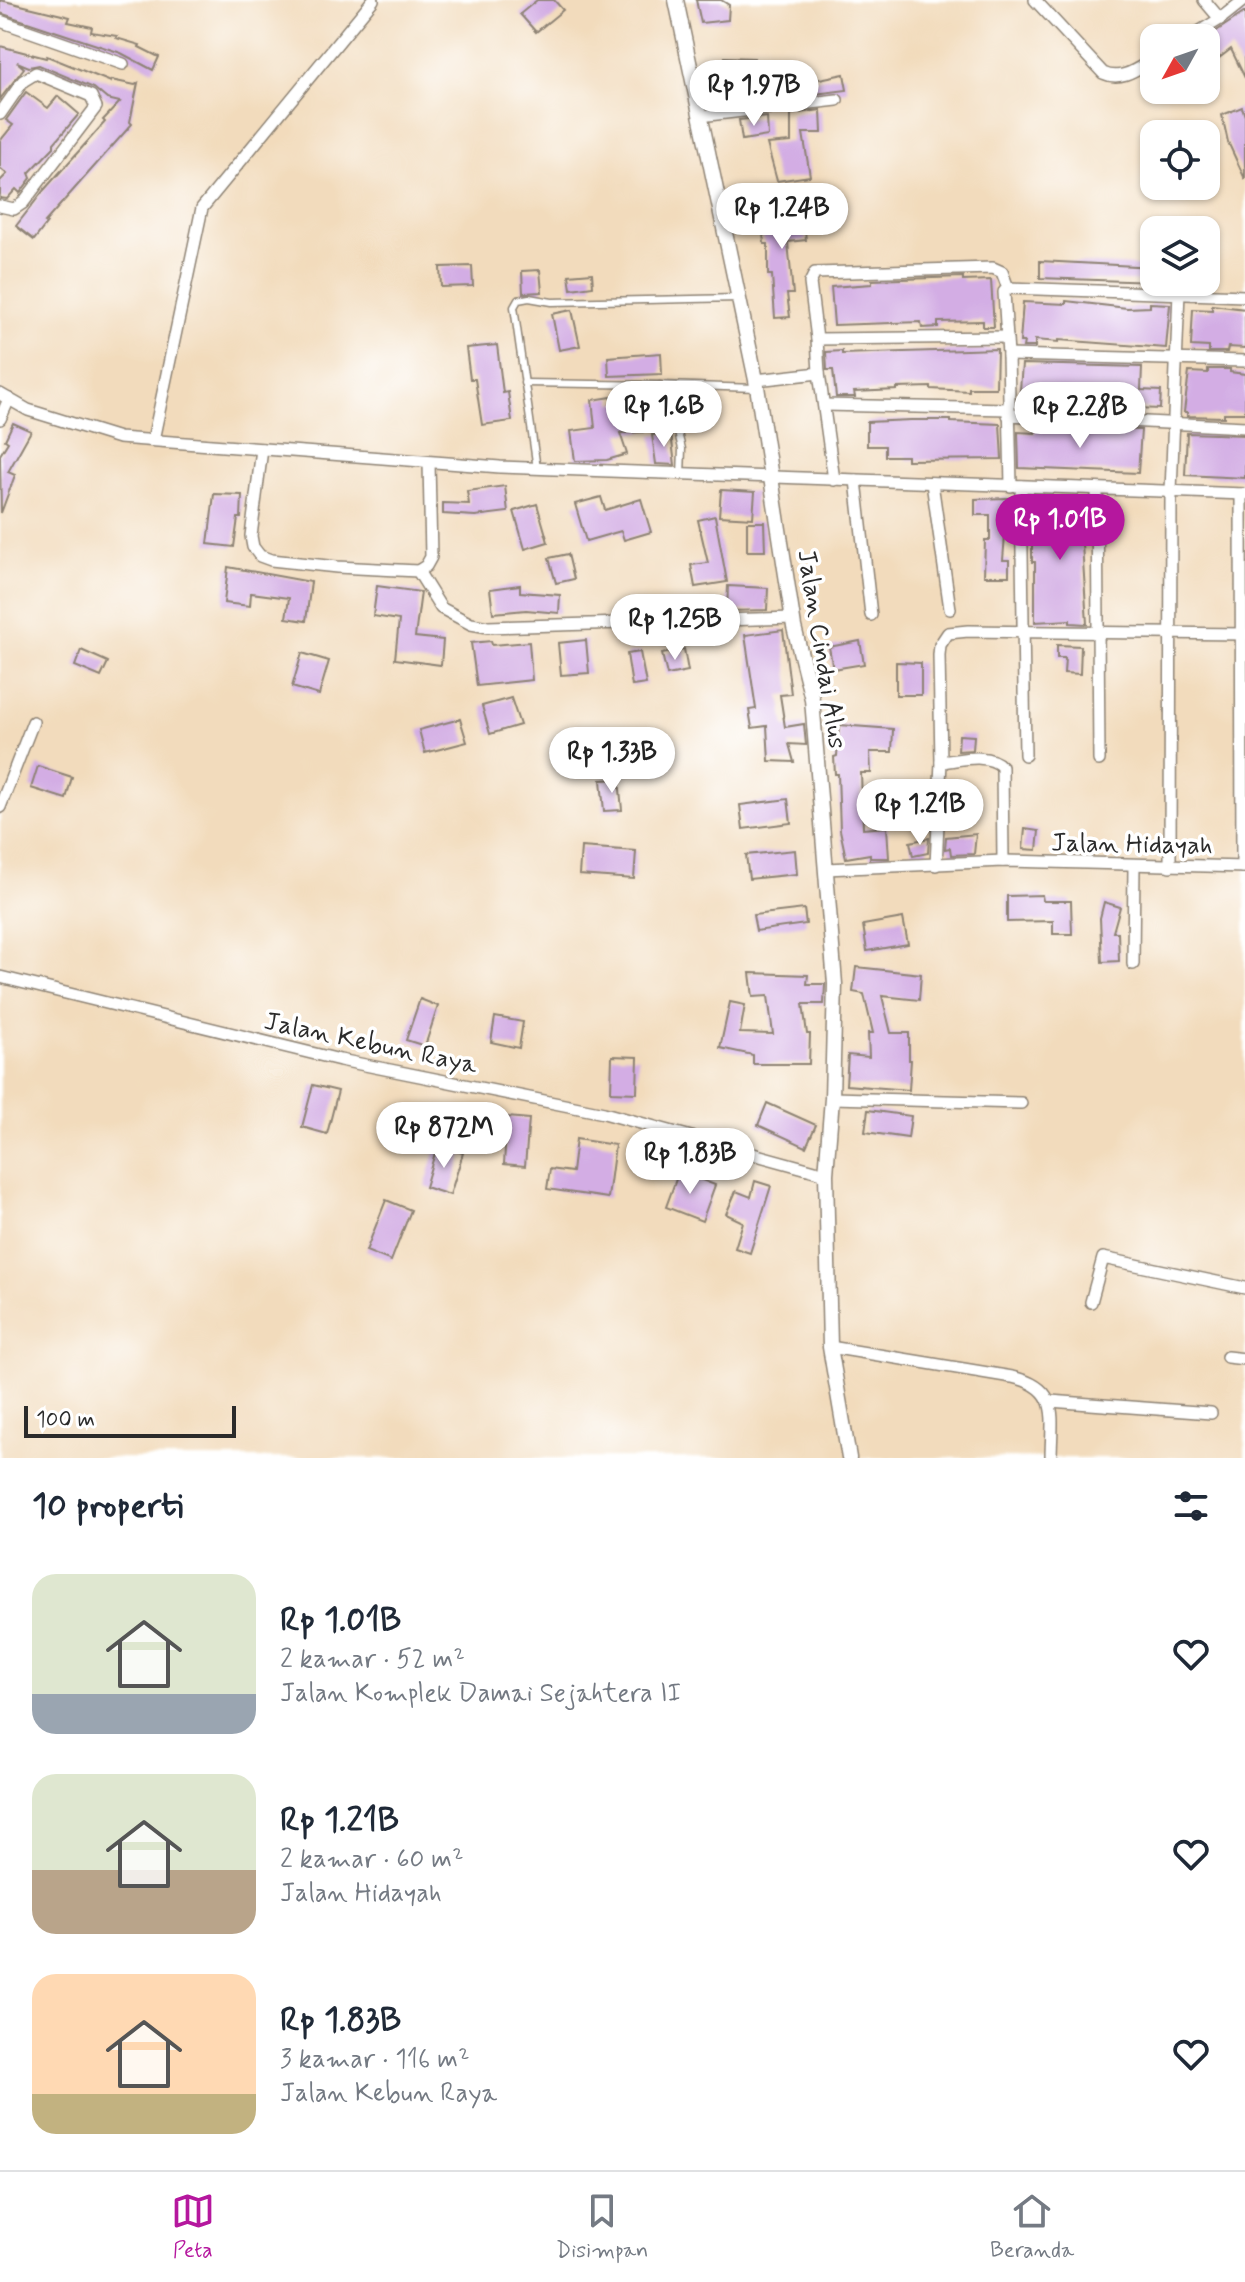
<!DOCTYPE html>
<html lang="id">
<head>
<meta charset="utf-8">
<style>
  body { margin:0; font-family:Mynerve,sans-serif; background:#f6f6f7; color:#1f2937; height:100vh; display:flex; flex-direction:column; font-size:30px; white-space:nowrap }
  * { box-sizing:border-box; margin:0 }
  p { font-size:26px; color:#747a83 }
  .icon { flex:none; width:44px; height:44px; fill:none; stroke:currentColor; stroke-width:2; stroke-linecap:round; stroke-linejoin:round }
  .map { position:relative; height:1458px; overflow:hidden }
  .details { display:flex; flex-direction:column; background:#fff; flex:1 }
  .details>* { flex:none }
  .needle { width:52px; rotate:230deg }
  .buttons { position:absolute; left:1140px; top:24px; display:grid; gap:16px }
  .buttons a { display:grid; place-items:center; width:80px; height:80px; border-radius:16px; background:#fff; box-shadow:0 2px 6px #0004; font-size:40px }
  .scale { position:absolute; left:24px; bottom:20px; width:212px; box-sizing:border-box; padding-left:8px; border:4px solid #2b2b2b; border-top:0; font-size:22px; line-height:28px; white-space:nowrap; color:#2b2b2b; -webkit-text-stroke:6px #fff; paint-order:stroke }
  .price { position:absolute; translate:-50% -68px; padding:0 18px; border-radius:28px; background:#fff; color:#222; font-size:26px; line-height:52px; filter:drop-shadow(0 2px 4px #0008) }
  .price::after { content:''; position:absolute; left:50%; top:48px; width:24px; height:18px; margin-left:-12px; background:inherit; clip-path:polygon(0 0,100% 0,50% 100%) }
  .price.on { background:#b5179e; color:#fff }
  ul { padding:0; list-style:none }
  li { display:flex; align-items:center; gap:24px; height:200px; padding:0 32px }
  li span { display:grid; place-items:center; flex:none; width:224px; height:160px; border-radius:24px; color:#555 }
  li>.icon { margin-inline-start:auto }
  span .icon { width:96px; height:96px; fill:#fffc; stroke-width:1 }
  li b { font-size:34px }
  h2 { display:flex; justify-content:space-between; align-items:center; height:96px; padding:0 32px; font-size:34px }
  .tab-bar { display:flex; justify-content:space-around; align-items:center; height:112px; border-top:2px solid #e0e1e3; background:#fff; font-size:22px; color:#747a83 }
  .tab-bar a { display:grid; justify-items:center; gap:4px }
  .tab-bar .on { color:#b5179e }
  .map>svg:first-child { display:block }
  .building { fill:#d3ade4 }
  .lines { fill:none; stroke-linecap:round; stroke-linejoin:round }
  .service-casing { stroke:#8e8374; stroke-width:9 }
  .minor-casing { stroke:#8e8374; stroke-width:14 }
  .tertiary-casing { stroke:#8e8374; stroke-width:17 }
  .service { stroke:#fff; stroke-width:6 }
  .minor { stroke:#fff; stroke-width:11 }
  .tertiary { stroke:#fff; stroke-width:14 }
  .labels { text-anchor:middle; stroke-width:7; stroke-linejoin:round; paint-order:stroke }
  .street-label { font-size:26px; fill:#2b2b2b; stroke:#fff }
</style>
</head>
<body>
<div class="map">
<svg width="1245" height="1458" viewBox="0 0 1245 1458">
  <rect width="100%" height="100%" fill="#fff"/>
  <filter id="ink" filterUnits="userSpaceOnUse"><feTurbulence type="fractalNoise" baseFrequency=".0125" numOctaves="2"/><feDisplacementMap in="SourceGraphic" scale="16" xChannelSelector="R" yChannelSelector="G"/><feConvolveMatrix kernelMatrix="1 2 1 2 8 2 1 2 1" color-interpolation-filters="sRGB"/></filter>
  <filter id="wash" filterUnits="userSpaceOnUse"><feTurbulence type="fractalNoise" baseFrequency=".006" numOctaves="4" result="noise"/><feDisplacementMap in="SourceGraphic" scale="32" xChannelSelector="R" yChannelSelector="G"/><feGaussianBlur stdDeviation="1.8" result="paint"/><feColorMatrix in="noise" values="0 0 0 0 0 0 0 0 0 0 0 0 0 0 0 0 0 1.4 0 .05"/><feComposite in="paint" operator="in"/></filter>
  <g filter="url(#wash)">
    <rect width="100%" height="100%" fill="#f2dbbc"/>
    <g id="blocks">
      <g class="building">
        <path d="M0,0L70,17L68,22L92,27L91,32L117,36L116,38L140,45L139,47L159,57L153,70L121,53L0,13Z"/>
        <path d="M537,0H554L563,10L536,32L520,14Z"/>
        <path d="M696,0H721L729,5L728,20L701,23Z"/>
        <path d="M1245,12V78L1231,49L1206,68V38Z"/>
        <path d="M0,46L46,58L47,56L111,82V80L135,85L138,83L130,122L132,124L45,222L47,223L34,240L16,226L44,190L105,122L103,120L120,102L107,99L94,88L39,65L29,67L17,62L24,68L0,99Z"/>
        <path d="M725,57L754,58L756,73L763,71L768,99L754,101L753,95L722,96L716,70H726Z"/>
        <path d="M844,74L847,90L790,97V85Z"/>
        <path d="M26,92L48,108L58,96L79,114L54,143V147L29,173L31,178L20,193L16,189L7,199L0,198V181L7,174L0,168V141L13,125L6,120Z"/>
        <path d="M1242,107L1245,116V179L1228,142L1222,115Z"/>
        <path d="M821,110L822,133H803L810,176L777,181L767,144L791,142V114Z"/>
        <path d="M767,117L768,136L742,140L739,120Z"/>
        <path d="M802,205L806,240L788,242L793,294H787L790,317L775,318L772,275H768V244H764L761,211Z"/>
        <path d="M1040,261L1154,267V282L1040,278Z"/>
        <path d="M472,266L473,286L441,287L440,267Z"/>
        <path d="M540,270L542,292L523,293L522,271Z"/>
        <path d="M592,273L593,286L571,289L569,275Z"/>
        <path d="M963,277V281L991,280L994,327H983V321L938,322V327L922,328L921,322L834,325L831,287L872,284V280Z"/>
        <path d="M1066,301L1127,308L1150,307V303L1170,304L1166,348L1059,340V342L1035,340V347H1023L1024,342H1020L1023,302L1066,304Z"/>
        <path d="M1212,305L1245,309V348L1228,347L1227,352H1209V347L1191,346L1193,309L1212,310Z"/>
        <path d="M572,310L580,346L559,350L552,314Z"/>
        <path d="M497,345L503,393L508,392L512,421L482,425L475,379H470L466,348Z"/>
        <path d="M997,349L996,388H969V391L931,389V387L897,388V390L854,392L855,397H836L833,370H827L826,352L842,351V354Z"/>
        <path d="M661,353L662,374L609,376L608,357Z"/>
        <path d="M1022,364L1142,367L1141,390L1161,391L1160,409L1019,403Z"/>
        <path d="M1208,369H1230V372L1245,374V413H1224V417L1187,416V412H1184L1189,372L1208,373Z"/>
        <path d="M612,397L613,403L642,401L643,432L620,433L627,454L607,460L575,461L571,431L595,428L592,400Z"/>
        <path d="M911,420H951V422L1000,424L1002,459L907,460V456H885V446H867V422Z"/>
        <path d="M13,423L31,431L8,472L15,475L1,513L0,455L8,442L5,440Z"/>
        <path d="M1035,427L1141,430L1138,473L1019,468L1018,432L1035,433Z"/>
        <path d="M671,433L675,465L656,464L652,435Z"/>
        <path d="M1187,433L1245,435V478L1185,475Z"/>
        <path d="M505,486L508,512L475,516L443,514V503L469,504L467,491Z"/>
        <path d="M721,490L755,492L753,518L719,516Z"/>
        <path d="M214,494L242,495L241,518H238L234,547L208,544Z"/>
        <path d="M601,497L605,510L641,499L651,532L624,540L621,531L586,541L575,504Z"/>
        <path d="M1008,498L1003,560H1009V576H984L985,540H990V515H975V499Z"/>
        <path d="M1034,498L1087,502V521H1082V544L1087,624L1070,623V620L1035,622V562H1032V542H1039L1040,515H1034Z"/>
        <path d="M537,504L548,542L525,549L514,511Z"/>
        <path d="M715,516L727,582L695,587L691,565L708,563L698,520Z"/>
        <path d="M747,522H764L765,551H747Z"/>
        <path d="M568,554L574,579L556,583L549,558Z"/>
        <path d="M228,567L311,582L306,621L286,618L289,598L251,593L250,606L224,603Z"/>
        <path d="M520,585V592L560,595L559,613L526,610L493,613L490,589Z"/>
        <path d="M377,586L421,592L415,637L443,640L441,665L395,659L399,620L373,616Z"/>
        <path d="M728,586L768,588L767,610L727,611Z"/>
        <path d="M783,630L791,694L780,695L785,727L804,724L806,745L789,744L794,762L769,761L767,726L752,728L749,710L756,709L745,635Z"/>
        <path d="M586,640L589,673L561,675L558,643Z"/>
        <path d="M491,641L492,645L529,642L532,680L477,686L471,643Z"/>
        <path d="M860,641L864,664L833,669L829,647Z"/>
        <path d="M1057,645L1081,646L1080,674L1064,673L1065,658H1057Z"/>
        <path d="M684,649L688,671L667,675L662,654Z"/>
        <path d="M81,650L108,662L101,677L75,666Z"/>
        <path d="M640,652L646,684L632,686L627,654Z"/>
        <path d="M302,653L329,661L319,695L292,687Z"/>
        <path d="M896,662L921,663V695H896Z"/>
        <path d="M511,698L520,725L490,734L482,706Z"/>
        <path d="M460,719L467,742L425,753L419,730Z"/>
        <path d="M839,725L893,729L892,752H870L871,773H861L863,829L887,827L889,858H870V854L846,858L840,830L838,774H835L834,757L837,756Z"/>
        <path d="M959,735L974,736L973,750L958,751Z"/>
        <path d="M38,766L72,777L66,799L31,788Z"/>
        <path d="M619,779L622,810L604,811L601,780Z"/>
        <path d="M788,799L791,823L743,829L740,805Z"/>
        <path d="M1025,829L1039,831L1037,850L1023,849Z"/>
        <path d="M976,834L974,854L951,855L950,848L945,849L946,837Z"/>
        <path d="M929,838L928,853L913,856L910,842Z"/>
        <path d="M581,847L636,851L634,879L579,875Z"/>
        <path d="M795,850L797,874L749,879L746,855Z"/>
        <path d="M1042,895L1043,901H1071L1072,934H1053V921L1007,922V896Z"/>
        <path d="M1104,902L1120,907L1113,932H1118L1119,961L1102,962L1100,918Z"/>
        <path d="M804,909L806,924L756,931L753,915Z"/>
        <path d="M903,918L908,944L867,951L863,925Z"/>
        <path d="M856,967L921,974L919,1000L882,996L891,1033H909V1060H911L909,1090L846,1085L848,1055L869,1057L868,1033H873L864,994L853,992Z"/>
        <path d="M750,973L808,975L807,984H825L824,1004H803L807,1034H810L809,1064H753V1055L720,1048L730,1002L745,1005L740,1033L773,1034L768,996L753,997Z"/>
        <path d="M420,999L438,1006L425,1046L406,1040Z"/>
        <path d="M495,1017L523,1022L519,1048L491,1042Z"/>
        <path d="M612,1056L638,1057L637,1093L611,1092Z"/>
        <path d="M313,1085L338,1091L327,1134L302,1127Z"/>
        <path d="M767,1103L816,1125L806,1147L758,1125Z"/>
        <path d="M868,1110L911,1116L908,1138L865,1132Z"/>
        <path d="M507,1117L529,1119L525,1166L504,1164Z"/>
        <path d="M576,1139L615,1145L608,1198L547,1189L550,1169L572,1172Z"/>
        <path d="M437,1146L463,1153L450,1195L425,1187Z"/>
        <path d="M679,1171L715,1185L702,1221L666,1207Z"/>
        <path d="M755,1181L771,1186L750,1253L735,1248L743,1222L726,1214L736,1191L751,1197Z"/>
        <path d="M386,1200L411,1210L391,1261L366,1251Z"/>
      </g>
    </g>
  </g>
  <g filter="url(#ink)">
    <use href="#blocks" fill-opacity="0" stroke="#8e8374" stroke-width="2"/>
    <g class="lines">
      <g class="service-casing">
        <g id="service">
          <path d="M524,383L660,385L669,396L682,449L681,475"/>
          <path d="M660,385L757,388"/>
          <path d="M537,469L514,307L518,300L529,298L552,302L739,298"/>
        </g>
      </g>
      <g class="minor-casing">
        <g id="minor">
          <path d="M1035,0L1103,73C1122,82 1138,68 1154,59"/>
          <path d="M1204,0L1220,19L1244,0"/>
          <path d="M0,21L123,64"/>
          <path d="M1189,38L1220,19"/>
          <path d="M0,114L23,81L36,73L91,96L96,107L23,203L14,209L0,206"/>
          <path d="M700,116L837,100"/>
          <path d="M817,339L810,283L815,273L993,268L1002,272L1008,288"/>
          <path d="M1008,355L1245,361"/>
          <path d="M819,373L834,480"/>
          <path d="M756,380L819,373L817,339L1007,337"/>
          <path d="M0,394L28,410L119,438L500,467L1245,494"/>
          <path d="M824,405L1008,409"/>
          <path d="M1008,415L1245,427"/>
          <path d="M0,419L9,399"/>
          <path d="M153,440L202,208L373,0"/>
          <path d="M262,449L251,536L253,547L260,556L271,560L337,567L418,571L426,566L431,557L429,462"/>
          <path d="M856,480L871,615"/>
          <path d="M932,483L950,609"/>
          <path d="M1011,486L1008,355L1004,292L1008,288L1245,296"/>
          <path d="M1021,486L1025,755"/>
          <path d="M1097,489L1099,760"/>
          <path d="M1241,494L1242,867"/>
          <path d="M418,571L441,608L471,624L488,627L793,618"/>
          <path d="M941,762C960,760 989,752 1002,767L1003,861"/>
          <path d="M0,807L33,722"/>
          <path d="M936,865L941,762L939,655L940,645L948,633L968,631L1245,634"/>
          <path d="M1170,866L1171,491L1179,292"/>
          <path d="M826,869L1003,861L1245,867"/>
          <path d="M1133,964L1134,865"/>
          <path d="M0,977L340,1060L604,1113L826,1174"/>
          <path d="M832,1098L1021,1103"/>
          <path d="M1091,1302L1103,1258L1245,1288"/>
          <path d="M830,1347L1012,1377C1062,1388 1051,1417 1051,1458"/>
          <path d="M1227,1357L1245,1359"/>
          <path d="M1050,1401L1211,1413"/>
        </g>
      </g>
      <g class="tertiary-casing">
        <path id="tertiary" d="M676,0L756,380L794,627L812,699L835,984L832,1098L826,1174L830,1347L849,1458"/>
      </g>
      <use href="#service" class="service"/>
      <use href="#minor" class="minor"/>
      <use href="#tertiary" class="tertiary"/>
    </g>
  </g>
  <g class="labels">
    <g class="street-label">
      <text transform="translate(823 649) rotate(81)" y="9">Jalan Cindai Alus</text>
      <text transform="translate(1132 843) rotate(1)" y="9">Jalan Hidayah</text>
      <text transform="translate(371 1042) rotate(12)" y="9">Jalan Kebun Raya</text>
    </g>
  </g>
</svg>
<div class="buttons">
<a><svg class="needle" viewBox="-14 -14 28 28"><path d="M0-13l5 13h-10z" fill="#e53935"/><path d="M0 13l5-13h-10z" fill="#747a83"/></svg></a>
<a><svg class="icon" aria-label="locate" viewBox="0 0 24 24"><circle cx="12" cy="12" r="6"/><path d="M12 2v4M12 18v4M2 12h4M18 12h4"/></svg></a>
<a><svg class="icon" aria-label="layers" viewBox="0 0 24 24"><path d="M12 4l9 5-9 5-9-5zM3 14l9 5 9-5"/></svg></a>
</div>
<div class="scale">100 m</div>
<b class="price" style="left:754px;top:128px">Rp 1.97B</b>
<b class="price" style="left:782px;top:251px">Rp 1.24B</b>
<b class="price" style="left:664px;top:449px">Rp 1.6B</b>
<b class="price" style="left:1080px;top:450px">Rp 2.28B</b>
<b class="price on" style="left:1060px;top:562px">Rp 1.01B</b>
<b class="price" style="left:675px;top:662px">Rp 1.25B</b>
<b class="price" style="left:612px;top:795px">Rp 1.33B</b>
<b class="price" style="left:920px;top:847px">Rp 1.21B</b>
<b class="price" style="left:444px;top:1170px">Rp 872M</b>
<b class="price" style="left:690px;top:1196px">Rp 1.83B</b>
</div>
<section class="details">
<h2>10 properti<svg class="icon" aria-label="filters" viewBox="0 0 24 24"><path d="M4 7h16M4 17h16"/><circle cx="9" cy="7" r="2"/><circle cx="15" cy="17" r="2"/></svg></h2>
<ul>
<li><span style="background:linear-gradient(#dfe7d0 75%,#9aa5b1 0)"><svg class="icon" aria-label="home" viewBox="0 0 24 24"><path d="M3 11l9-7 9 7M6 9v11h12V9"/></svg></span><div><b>Rp 1.01B</b><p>2 kamar · 52 m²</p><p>Jalan Komplek Damai Sejahtera II</p></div><svg class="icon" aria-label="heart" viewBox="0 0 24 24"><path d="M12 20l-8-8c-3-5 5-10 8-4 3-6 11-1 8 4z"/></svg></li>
<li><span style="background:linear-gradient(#dfe7d0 60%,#b9a48a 0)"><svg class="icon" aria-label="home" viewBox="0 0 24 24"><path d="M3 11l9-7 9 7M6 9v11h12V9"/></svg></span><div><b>Rp 1.21B</b><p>2 kamar · 60 m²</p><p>Jalan Hidayah</p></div><svg class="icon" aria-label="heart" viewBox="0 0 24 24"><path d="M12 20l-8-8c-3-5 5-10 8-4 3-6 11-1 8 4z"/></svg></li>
<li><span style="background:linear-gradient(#ffd9b3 75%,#c2b280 0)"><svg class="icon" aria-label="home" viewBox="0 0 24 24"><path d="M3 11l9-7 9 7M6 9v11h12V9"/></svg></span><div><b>Rp 1.83B</b><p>3 kamar · 116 m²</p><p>Jalan Kebun Raya</p></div><svg class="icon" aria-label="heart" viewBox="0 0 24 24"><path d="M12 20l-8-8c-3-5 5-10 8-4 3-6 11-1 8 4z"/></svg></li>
</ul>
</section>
<nav class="tab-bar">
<a class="on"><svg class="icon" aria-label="map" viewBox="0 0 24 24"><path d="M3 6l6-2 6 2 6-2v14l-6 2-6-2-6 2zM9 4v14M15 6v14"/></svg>Peta</a>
<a><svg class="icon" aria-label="saved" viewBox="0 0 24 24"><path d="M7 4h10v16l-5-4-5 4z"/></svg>Disimpan</a>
<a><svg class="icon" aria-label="home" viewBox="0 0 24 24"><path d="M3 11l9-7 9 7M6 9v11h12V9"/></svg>Beranda</a>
</nav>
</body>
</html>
